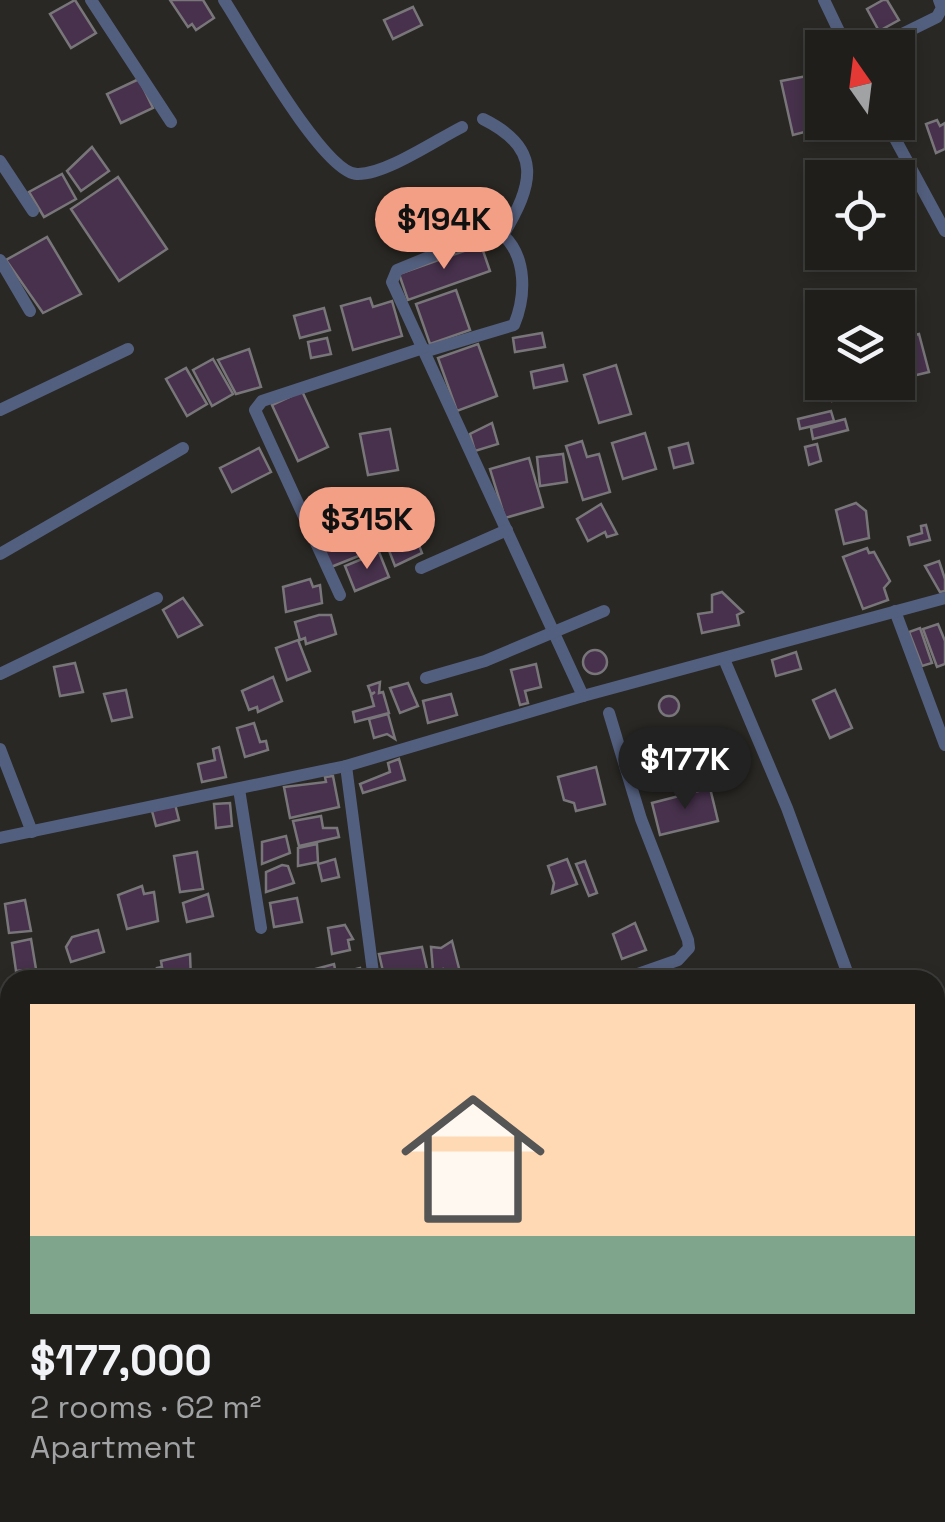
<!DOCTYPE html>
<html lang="en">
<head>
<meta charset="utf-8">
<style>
  body { margin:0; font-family:"Space Grotesk",sans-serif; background:#272724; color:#f1f3f6; height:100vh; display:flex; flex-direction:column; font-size:38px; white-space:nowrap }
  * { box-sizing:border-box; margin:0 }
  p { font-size:32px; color:#a1a2a3 }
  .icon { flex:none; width:55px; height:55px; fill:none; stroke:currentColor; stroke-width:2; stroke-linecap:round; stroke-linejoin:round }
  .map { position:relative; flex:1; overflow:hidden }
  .sheet { position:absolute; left:0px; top:970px; width:945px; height:552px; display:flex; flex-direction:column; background:#1f1e1b; border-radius:30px 30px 0 0; box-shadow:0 5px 15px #0003,0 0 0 2px #3c3c3a }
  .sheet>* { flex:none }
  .needle { width:65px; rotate:346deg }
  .buttons { position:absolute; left:805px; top:30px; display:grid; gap:20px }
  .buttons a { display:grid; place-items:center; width:110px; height:110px; border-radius:0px; background:#1f1e1b; box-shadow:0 5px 15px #0003,0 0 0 2px #3c3c3a; font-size:50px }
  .price { position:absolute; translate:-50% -85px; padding:0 22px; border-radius:35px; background:#f39f86; color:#111; font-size:32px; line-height:65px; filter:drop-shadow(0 2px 5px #0008) }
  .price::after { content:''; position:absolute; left:50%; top:60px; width:30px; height:22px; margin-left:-15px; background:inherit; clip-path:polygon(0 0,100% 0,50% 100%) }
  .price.active { background:#222; color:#fff }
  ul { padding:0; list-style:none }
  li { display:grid; align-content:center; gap:20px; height:530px; padding:0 30px }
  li+li { border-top:2px solid #3c3c3a }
  li span { display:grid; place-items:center; height:310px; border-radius:0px; color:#555 }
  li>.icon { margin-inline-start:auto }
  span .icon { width:180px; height:180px; fill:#fffc; stroke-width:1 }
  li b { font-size:42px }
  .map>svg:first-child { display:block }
  .building { fill:#47314c; stroke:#79767a; stroke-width:2.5 }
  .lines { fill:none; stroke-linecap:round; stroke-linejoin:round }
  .minor { stroke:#535f7e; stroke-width:12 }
</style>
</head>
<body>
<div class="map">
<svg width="945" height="1522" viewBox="0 0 945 1522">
  <rect width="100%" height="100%" fill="#292824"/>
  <g class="building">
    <path d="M75,0L96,33L71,48L50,14Z"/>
    <path d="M170,0H203L214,18L196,30L192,24L188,27Z"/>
    <path d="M883,0H887L899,20L879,31L867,9Z"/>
    <path d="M413,7L422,25L393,39L384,20Z"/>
    <path d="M812,75L813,102L822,99V122L832,125L793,135L781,81Z"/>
    <path d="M907,77L912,95L903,102L898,99V79Z"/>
    <path d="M139,79L153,108L121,123L107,94Z"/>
    <path d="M937,120L940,126L945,123V149L936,153L926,124Z"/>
    <path d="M92,147L109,171L81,191L67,171Z"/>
    <path d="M62,174L76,199L44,217L29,192Z"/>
    <path d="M118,177L167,249L119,281L71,209Z"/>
    <path d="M47,237L81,294L43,313L6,260Z"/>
    <path d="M481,245L490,271L408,300L399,274Z"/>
    <path d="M456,290L470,330L430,344L416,304Z"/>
    <path d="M370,298L373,307L392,301L402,336L353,350L341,306Z"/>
    <path d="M324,308L330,330L300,338L294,316Z"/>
    <path d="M542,333L545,347L515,352L513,338Z"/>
    <path d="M919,334L929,372L900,379L898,339Z"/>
    <path d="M327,338L331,354L311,358L308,342Z"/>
    <path d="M478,344L497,396L457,411L438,358Z"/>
    <path d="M249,349L261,387L236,394L218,360Z"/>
    <path d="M213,359L233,394L212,406L193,370Z"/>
    <path d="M563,365L567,381L534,388L531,372Z"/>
    <path d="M616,365L631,414L599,423L584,375Z"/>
    <path d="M186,368L207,404L187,416L166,379Z"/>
    <path d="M827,382H846L850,396L832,401Z"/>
    <path d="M302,391L328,447L298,461L272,405Z"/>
    <path d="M831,411L834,421L800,429L798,419Z"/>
    <path d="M845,419L848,430L813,439L811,428Z"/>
    <path d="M492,423L498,444L475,451L470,434Z"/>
    <path d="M390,429L398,470L368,475L360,434Z"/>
    <path d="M645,433L656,469L623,479L612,443Z"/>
    <path d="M582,441L587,457L599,454L610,492L583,500L566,446Z"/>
    <path d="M688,443L693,463L674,468L669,448Z"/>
    <path d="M817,444L821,461L809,465L805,447Z"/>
    <path d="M259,448L271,472L232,492L220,468Z"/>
    <path d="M563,454L567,482L540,486L537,457Z"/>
    <path d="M529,458L543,507L505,518L490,469Z"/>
    <path d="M856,503L866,511L869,538L844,544L836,510Z"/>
    <path d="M601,504L617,534L607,537L605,532L588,541L577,519Z"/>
    <path d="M362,516L376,549L331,567L318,534Z"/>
    <path d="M926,525L930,540L910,545L908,537L922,533L921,526Z"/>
    <path d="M403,528L406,535L414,532L422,553L395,566L383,535L388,533L391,543L398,540L395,530Z"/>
    <path d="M867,548L869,553L874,552L890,581L884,588L888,600L863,609L843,557Z"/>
    <path d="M379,552L389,577L355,591L345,566Z"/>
    <path d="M939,561L945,579V591L940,592L925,566Z"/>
    <path d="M310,579L313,587L320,585L322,603L286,612L283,587Z"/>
    <path d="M722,592L743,612L737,615L739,625L702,633L698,614L712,612V595Z"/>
    <path d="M183,598L202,625L178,637L163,610Z"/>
    <path d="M319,615H331L336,634L306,644L305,638L300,640L295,622Z"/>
    <path d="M938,624L945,641V664L937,667L923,629Z"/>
    <path d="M920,628L932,663L922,666L909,632Z"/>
    <path d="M298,640L310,671L287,680L276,648Z"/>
    <circle cx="595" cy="662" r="12"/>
    <path d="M796,652L801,669L776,676L772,660Z"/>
    <path d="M75,663L83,692L60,696L54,667Z"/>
    <path d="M536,664L541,687L525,691L528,703L520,705L511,670Z"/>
    <path d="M273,677L282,701L258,712L257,707L249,710L242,691Z"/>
    <path d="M380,682L379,693L383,692L389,713L355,722L353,712L374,706L371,695L375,692L371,694L368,686Z"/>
    <path d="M408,683L418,706L400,713L390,688Z"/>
    <path d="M126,690L132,717L112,721L104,694Z"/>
    <path d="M835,690L852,728L830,738L813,700Z"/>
    <path d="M451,694L457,715L428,723L423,701Z"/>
    <circle cx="669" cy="706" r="10"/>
    <path d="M388,714L395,739L387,734L374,738L369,719Z"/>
    <path d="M254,723L260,742L266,741L268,750L245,757L237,728Z"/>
    <path d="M667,736L682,770L677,771L678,779L671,781L656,778L653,766L641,769L639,761L649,759L645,742L649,737Z"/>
    <path d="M219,747L226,777L202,782L198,764L215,760L213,749Z"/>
    <path d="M399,759L405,780L363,793L360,784L390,772L388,763Z"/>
    <path d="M596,767L605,804L576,811L574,803L564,800L558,777Z"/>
    <path d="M333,776L339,807L290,818L284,787L326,782L325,777Z"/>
    <path d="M710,788L718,821L660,835L652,803Z"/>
    <path d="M230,803L232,826L216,828L214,804Z"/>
    <path d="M175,804L179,820L156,826L152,811Z"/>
    <path d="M321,816L323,828H337L339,837L299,846L293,821Z"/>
    <path d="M286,836L290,853L262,864V842Z"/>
    <path d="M317,844L318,862L298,866V848Z"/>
    <path d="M197,852L203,889L180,892L174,856Z"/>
    <path d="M335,859L339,877L322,881L318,864Z"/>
    <path d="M567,859L577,884L552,893L554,883L548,866Z"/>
    <path d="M585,861L597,893L589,896L576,864Z"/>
    <path d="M282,865L288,866L294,883L266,892V872Z"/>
    <path d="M142,886L144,894L154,892L158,921L127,929L118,895Z"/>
    <path d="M208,894L213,916L187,922L183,903Z"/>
    <path d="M297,898L302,922L274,927L270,903Z"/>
    <path d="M25,900L31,931L9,933L5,904Z"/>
    <path d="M635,923L646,950L622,959L613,934Z"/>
    <path d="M345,925L353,939L348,940L350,950L332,954L328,928Z"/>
    <path d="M98,930L104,952L71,962L66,947L72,937Z"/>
    <path d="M31,939L36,969L16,971L12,943Z"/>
    <path d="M452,941L460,972L445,976L443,969L433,971L431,947L441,948Z"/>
    <path d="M422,947L428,973L408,980H385L379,954Z"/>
    <path d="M190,954L191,980H159L157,968L162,967L161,961Z"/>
    <path d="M334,964L336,974L360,968L362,979L314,980L312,970Z"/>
    <path d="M10,1027V1053L0,1055V1029Z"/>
    <path d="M10,1061V1090L0,1092V1063Z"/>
  </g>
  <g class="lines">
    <g class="minor">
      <path d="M91,0L171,122"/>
      <path d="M224,0C245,32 323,173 357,174C385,175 436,140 462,127"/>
      <path d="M824,0L847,48"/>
      <path d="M874,48L937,17L942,8L939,0"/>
      <path d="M483,119C544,149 533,185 503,235"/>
      <path d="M886,122L945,231"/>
      <path d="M0,161L33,211"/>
      <path d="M0,260L30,311"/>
      <path d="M427,351L514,325C526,296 527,257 503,235L485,234L397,270L392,282L583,696"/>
      <path d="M0,410L128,349"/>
      <path d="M0,554L183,448"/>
      <path d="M421,568L507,530"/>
      <path d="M340,595L255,410L262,401L423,348"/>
      <path d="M895,611L945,745"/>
      <path d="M724,659L787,808L850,980"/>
      <path d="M0,674L157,598"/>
      <path d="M426,678L485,661L604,611"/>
      <path d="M609,713L641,819L688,940L689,948L678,960L621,980"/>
      <path d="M0,749L32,832"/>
      <path d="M346,766L374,980"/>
      <path d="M239,789L261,928"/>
      <path d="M0,838L346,766L583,696L945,598"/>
      <path d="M0,1214L10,1212"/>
      <path d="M935,1317L945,1315"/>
      <path d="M0,1365L10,1363"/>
      <path d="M253,1512L255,1522"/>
      <path d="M448,1512L449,1522"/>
      <path d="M905,1512L907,1522"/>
    </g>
  </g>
</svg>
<div class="buttons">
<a><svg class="needle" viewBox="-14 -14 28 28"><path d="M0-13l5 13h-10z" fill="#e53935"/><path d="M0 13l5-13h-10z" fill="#a1a2a3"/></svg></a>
<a><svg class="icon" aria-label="locate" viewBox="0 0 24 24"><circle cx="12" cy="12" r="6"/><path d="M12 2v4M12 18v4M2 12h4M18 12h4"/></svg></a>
<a><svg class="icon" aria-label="layers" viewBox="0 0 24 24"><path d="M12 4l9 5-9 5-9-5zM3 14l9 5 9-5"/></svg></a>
</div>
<b class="price" style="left:444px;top:272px">$194K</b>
<b class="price" style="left:367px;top:572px">$315K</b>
<b class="price active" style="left:685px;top:812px">$177K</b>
<section class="sheet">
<ul>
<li><span style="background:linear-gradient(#ffd9b3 75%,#7fa58c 0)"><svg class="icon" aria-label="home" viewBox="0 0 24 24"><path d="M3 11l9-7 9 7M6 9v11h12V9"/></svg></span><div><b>$177,000</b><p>2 rooms · 62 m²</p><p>Apartment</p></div></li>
</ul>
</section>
</div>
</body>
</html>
